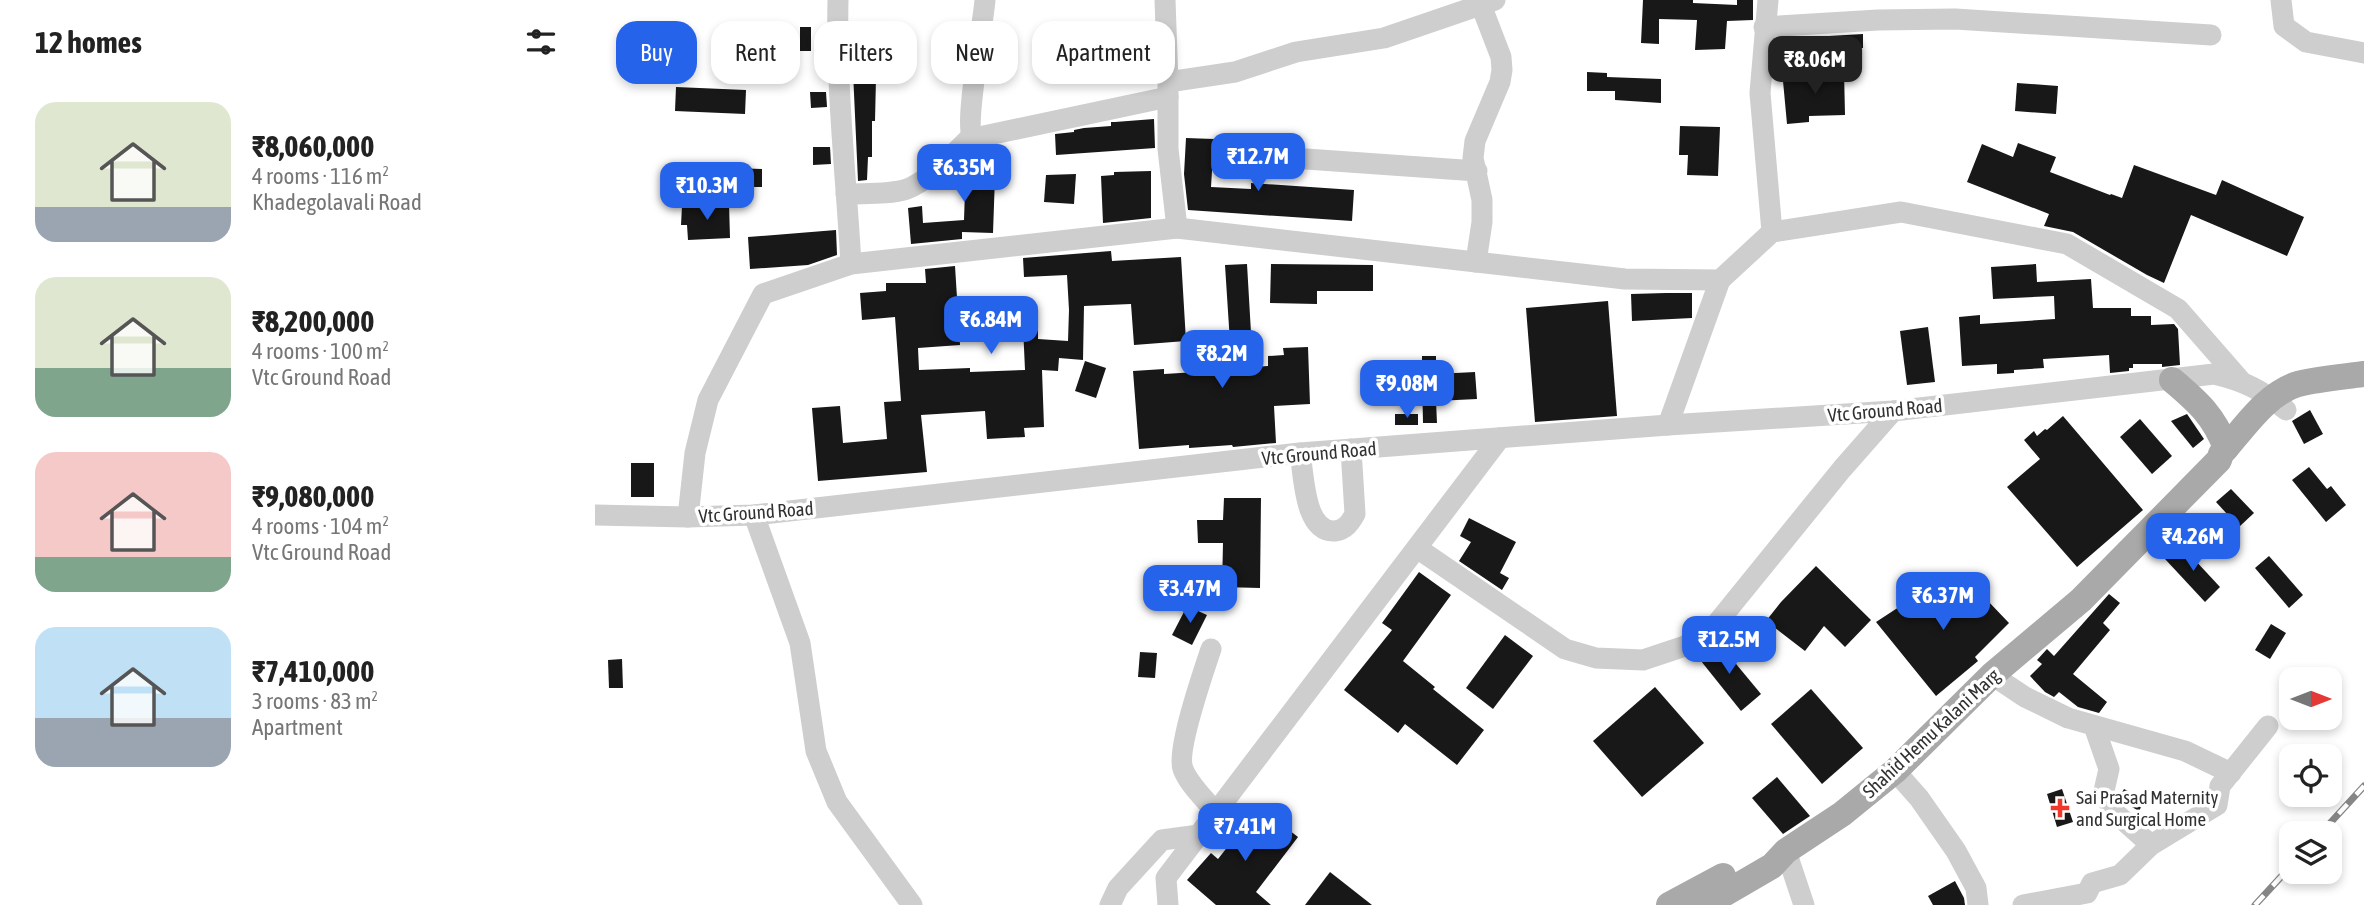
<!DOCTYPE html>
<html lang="en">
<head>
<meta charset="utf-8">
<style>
  body { margin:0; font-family:"Asap Condensed",sans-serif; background:#f6f6f6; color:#222; height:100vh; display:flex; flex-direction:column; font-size:26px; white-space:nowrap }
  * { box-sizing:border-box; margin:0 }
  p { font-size:23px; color:#767676 }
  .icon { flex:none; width:38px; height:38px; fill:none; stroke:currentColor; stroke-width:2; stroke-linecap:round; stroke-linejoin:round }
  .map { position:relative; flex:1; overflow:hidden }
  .side { display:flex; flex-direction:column; background:#fff; width:595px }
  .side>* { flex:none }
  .hud { position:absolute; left:21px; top:21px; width:665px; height:63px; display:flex; gap:14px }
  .needle { width:46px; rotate:90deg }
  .fabs { position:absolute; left:1684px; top:667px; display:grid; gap:14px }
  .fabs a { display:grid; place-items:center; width:63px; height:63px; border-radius:14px; background:#fff; box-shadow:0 4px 10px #0003; font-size:35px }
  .price { position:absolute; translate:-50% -60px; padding:0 16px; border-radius:14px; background:#2563eb; color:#fff; font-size:23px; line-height:46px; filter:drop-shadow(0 2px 4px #0008) }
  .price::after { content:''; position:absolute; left:50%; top:42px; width:21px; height:16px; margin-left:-10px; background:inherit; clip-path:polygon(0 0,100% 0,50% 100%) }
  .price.on { background:#222; color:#fff }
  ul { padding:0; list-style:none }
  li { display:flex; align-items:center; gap:21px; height:175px; padding:0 35px }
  li span { display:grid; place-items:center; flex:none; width:196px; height:140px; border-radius:21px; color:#555 }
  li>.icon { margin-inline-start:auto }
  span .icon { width:84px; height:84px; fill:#fffc; stroke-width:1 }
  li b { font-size:30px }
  h2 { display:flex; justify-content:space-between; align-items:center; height:84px; padding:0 35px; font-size:30px }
  .tag { padding:0 24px; border-radius:21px; background:#fff; box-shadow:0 4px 10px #0003; font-size:24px; line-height:63px }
  .tag.on { background:#2563eb; color:#fff }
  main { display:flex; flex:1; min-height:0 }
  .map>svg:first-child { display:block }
  .building { fill:#181818 }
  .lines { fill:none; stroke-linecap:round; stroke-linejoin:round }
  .minor { stroke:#cecece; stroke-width:21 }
  .major { stroke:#a9a9a9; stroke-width:26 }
  .rail-casing { stroke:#868686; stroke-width:7 }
  .rail { stroke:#fff; stroke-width:4.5; stroke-dasharray:13; stroke-linecap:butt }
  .poi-dot { fill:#f0392a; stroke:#fff; stroke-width:2.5 }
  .labels { text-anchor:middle; stroke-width:7; stroke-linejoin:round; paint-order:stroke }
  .street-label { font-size:19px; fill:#313131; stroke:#fff }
  .poi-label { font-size:19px; fill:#313131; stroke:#fff; text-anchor:start }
</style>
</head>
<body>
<main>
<section class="side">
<h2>12 homes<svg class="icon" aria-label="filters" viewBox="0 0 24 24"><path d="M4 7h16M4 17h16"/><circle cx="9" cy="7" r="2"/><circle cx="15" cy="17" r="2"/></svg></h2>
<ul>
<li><span style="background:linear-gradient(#dfe7d0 75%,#9aa5b1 0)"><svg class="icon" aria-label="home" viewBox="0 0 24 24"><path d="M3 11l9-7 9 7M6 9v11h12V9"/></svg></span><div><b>₹8,060,000</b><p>4 rooms · 116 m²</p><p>Khadegolavali Road</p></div></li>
<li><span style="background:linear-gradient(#dfe7d0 65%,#7fa58c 0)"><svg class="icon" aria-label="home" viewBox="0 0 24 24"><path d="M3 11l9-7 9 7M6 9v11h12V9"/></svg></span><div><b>₹8,200,000</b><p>4 rooms · 100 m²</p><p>Vtc Ground Road</p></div></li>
<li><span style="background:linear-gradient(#f6c9c9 75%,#7fa58c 0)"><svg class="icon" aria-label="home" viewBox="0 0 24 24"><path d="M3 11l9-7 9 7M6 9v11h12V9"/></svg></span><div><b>₹9,080,000</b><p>4 rooms · 104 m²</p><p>Vtc Ground Road</p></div></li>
<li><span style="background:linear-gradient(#bfe0f5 65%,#9aa5b1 0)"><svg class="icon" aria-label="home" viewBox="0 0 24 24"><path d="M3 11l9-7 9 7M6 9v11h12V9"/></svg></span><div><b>₹7,410,000</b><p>3 rooms · 83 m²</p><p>Apartment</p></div></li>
</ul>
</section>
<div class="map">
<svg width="1769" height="905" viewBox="0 0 1769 905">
  <rect width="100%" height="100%" fill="#fff"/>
  <g class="building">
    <path d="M1048,0H1098V3L1142,5V0H1158V20L1132,21L1130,49L1100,50L1102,20L1064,19V44L1046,43Z"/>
    <path d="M293,26L294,64H284L285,78H281L280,121H277V157H273L272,180L263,181L256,28Z"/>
    <rect x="205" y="27" width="11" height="24"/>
    <path d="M1268,34V48L1182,49L1183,39Z"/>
    <path d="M1229,70H1249L1250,115L1214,116V122L1192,124L1188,81L1202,80L1201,74Z"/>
    <path d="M992,72L1012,73V77L1066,79V103L1020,100V91H992Z"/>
    <path d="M1422,83L1463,86L1461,114L1420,111Z"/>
    <path d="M81,87L151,90L150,114L80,111Z"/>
    <path d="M215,92H231L232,107L216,108Z"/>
    <path d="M559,119L560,148L461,155L460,134L479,132V130L489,128L516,126V122H520Z"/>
    <path d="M1085,126L1125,127L1123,176L1092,175L1093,155H1084Z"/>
    <path d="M591,138L619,139L616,187L656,189V183L759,190L757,221L593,210L589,174Z"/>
    <path d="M1423,143L1461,157L1455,172L1515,195L1516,194L1527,198L1539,165L1621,195L1627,180L1709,217L1692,256L1596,215L1569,283L1552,275L1478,232L1449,226L1454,214L1372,182L1387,144L1418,157Z"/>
    <path d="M218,147H235L236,164L218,165Z"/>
    <path d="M401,148L398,233L367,232V239L316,244L313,208L327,206L328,223L369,220L371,160L382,150Z"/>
    <path d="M136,168L167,169V187H136Z"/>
    <path d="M556,171V218L508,223L506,176L519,175V172Z"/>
    <path d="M481,174L479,204L449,202L451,175Z"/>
    <path d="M119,203H134L135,238L93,240L92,225H86L87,206L119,208Z"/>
    <path d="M241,230L242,255L213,265L155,269L153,237Z"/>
    <path d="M516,251L517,261L586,257L591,341L539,345L536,304L489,306L488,360L464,358L463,371L447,370L449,427L429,428L430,437L392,439L390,411L326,415L332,472L223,481L217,408L245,406L248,443L292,439L289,402L306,401L300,317L267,320L265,293L291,291V283H331L330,269L360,266L365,345L323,348L324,370L375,368V372L430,370L428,326L443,325V339L473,341L474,310L472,275L429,277L428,258Z"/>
    <path d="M652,264L658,367L673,366V356L689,355L688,348L713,347L715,404L679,406L681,443L638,447L637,445L594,448V445L544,449L538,371L569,369V374L634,370V358H636L630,265Z"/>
    <path d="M676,264L778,265V291H722V304L675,303Z"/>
    <path d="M1441,264L1442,282L1496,279L1498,308H1536V316H1556V325L1579,324L1583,329L1585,365L1567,367V364H1538V368H1534V371L1515,373L1514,355L1448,359L1449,368L1419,370V373L1402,374V364L1367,366L1364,317L1385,315V324L1460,319L1459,296L1398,299L1396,267Z"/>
    <path d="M1071,293H1097V318L1037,321L1036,294Z"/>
    <path d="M1013,301L1022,416L940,422L931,308Z"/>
    <path d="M1333,327L1340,382L1312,385L1305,331Z"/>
    <path d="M827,356H841V374L880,372L882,399L841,401L842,423H828L827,377L782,378V365L827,364Z"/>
    <path d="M490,361L511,368L501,398L480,391Z"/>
    <path d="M1715,410L1728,434L1709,444L1697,421Z"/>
    <rect x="800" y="414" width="23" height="11"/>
    <path d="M1592,414L1609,439L1598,448L1576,421Z"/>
    <path d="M1468,416L1548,510L1482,567L1412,487L1445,459L1429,440L1439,431L1442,436L1450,429L1452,430Z"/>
    <path d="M1545,419L1577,456L1557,474L1525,437Z"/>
    <rect x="36" y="463" width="23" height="34"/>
    <path d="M1714,467L1732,489L1736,486L1751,505L1731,522L1697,480Z"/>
    <path d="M1636,489L1659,513L1644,527L1621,502Z"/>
    <path d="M629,498H666L665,588L627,587L628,543H603L602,520H628Z"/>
    <path d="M874,518L921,542L905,573L914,578L907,590L864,561L876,542L865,536Z"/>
    <path d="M1585,544L1625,587L1610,602L1570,559Z"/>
    <path d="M1674,556L1708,595L1694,608L1660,568Z"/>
    <path d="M1221,566L1276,620L1250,647L1229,626L1210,651L1171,621L1186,602Z"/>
    <path d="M824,572L856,595L808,661L840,687L838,689L889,730L862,765L810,724L803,733L749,690L797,630L787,623Z"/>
    <path d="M1370,577L1414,623L1380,657L1383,661L1341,696L1281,622L1307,605L1303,600L1323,583L1341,606Z"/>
    <path d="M1514,594L1525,603L1508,623L1515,630L1478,674L1512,702L1504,713L1483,707L1464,692L1459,697L1450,692L1435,676L1447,664L1442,660L1452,649L1459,656Z"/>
    <path d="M592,606L612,615L597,645L577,635Z"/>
    <path d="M1676,624L1691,633L1675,659L1660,650Z"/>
    <path d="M910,635L938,656L898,709L871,688Z"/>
    <path d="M1122,641L1166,694L1146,711L1102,656Z"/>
    <path d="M545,652L562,653L560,678L543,677Z"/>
    <path d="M27,659L28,688H14L13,660Z"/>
    <path d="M1060,687L1109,743L1047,797L998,741Z"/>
    <path d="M1216,689L1268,748L1227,784L1176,724Z"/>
    <path d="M1182,777L1215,816L1188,834L1157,798Z"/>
    <path d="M1467,789L1478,822L1462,827L1452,794Z"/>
    <path d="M1529,789L1550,800L1544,811L1528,802L1525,796Z"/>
    <path d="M664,807L703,837L661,892L676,905H621L592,880L616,853L623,859Z"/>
    <path d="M735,872L777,905H710Z"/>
    <path d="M1360,881L1369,898L1370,905H1338L1333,896Z"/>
  </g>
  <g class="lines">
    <g class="minor">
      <path d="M243,0C241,88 251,176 256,264"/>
      <path d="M390,0C388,25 370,121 377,136L384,137L573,97"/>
      <path d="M570,0L573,82L640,72L701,52L789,38L900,0"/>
      <path d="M1173,0L1165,93L1177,232"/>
      <path d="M1686,0L1689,26L1711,42L1769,53"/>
      <path d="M1169,27L1283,20L1360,19L1616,35"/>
      <path d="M573,84V149L582,228"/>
      <path d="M711,159L882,171"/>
      <path d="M251,194C270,193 294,195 312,189C334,181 360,152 377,136"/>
      <path d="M881,262L887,222V200L878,158L880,141L905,82L907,70L906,57L886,5"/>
      <path d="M1073,425L1125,280"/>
      <path d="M705,453C709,475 709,533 740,531C750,530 755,523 760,514L756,449"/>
      <path d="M0,515L93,517L159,515L705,453L1073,425L1298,411L1619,374C1649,381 1667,390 1691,410"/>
      <path d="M159,515L205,643L221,751L242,802L317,905"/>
      <path d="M93,517L100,453L113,400L168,294L256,264L582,228L1030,279L1125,280L1177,232L1306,212L1472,244L1583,309L1645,380"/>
      <path d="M822,548L970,649L1001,658L1048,660L1090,646L1118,628L1247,469L1298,411"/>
      <path d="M616,649C609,670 581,751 588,769C594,785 611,800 621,813"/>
      <path d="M1397,675L1430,697L1473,718L1590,751L1636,773"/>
      <path d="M1499,726L1514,769L1509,791L1517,810L1556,845"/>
      <path d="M1300,771L1324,798L1361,851L1381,888L1383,905"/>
      <path d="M1191,851L1209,905"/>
      <path d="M515,905L523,888L567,840L604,835"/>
      <path d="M573,905L571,878L905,438"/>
      <path d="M1428,905L1492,893L1497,883L1525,875L1556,845L1622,805L1625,786L1673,726"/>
    </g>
    <g class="major">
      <path d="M1577,380C1603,402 1619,416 1631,448"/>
      <path d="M1074,905L1128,876"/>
      <path d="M1110,905L1177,866L1191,851L1247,814L1300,771L1397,675L1486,600L1624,460L1626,454C1647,431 1671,393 1703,384C1724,379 1747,377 1769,374"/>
    </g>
    <g class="rail-casing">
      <g id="rail">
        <path d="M1726,833L1769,786"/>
        <path d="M1660,905L1696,866"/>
      </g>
    </g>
    <use href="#rail" class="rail"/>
  </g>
  <path class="poi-dot" d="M1461.5 797.5h7v7h7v7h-7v7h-7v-7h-7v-7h7z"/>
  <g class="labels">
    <g class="street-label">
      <text transform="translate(1290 410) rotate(-5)" y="7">Vtc Ground Road</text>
      <text transform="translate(724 453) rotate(-5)" y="7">Vtc Ground Road</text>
      <text transform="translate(161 512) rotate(-4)" y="7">Vtc Ground Road</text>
      <text transform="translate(1336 733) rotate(-43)" y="7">Shahid Hemu Kalani Marg</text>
    </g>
    <g class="poi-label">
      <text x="1481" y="804">Sai Prasad Maternity<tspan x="1481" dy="22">and Surgical Home</tspan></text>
    </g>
  </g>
</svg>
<div class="fabs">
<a><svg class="needle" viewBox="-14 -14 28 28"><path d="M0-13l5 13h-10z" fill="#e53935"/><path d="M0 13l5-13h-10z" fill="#767676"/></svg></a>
<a><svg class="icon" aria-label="locate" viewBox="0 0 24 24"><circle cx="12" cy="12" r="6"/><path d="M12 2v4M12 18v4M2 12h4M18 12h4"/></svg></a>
<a><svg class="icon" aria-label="layers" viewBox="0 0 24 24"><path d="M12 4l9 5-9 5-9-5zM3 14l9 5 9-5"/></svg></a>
</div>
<b class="price on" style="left:1220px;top:96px">₹8.06M</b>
<b class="price" style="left:663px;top:193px">₹12.7M</b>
<b class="price" style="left:369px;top:204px">₹6.35M</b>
<b class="price" style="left:112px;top:222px">₹10.3M</b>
<b class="price" style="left:396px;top:356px">₹6.84M</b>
<b class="price" style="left:627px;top:390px">₹8.2M</b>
<b class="price" style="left:812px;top:420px">₹9.08M</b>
<b class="price" style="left:1598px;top:573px">₹4.26M</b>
<b class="price" style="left:595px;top:625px">₹3.47M</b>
<b class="price" style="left:1348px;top:632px">₹6.37M</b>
<b class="price" style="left:1134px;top:676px">₹12.5M</b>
<b class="price" style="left:650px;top:863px">₹7.41M</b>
<div class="hud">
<a class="tag on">Buy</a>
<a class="tag">Rent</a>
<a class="tag">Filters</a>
<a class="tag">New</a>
<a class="tag">Apartment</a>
</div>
</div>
</main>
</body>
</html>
